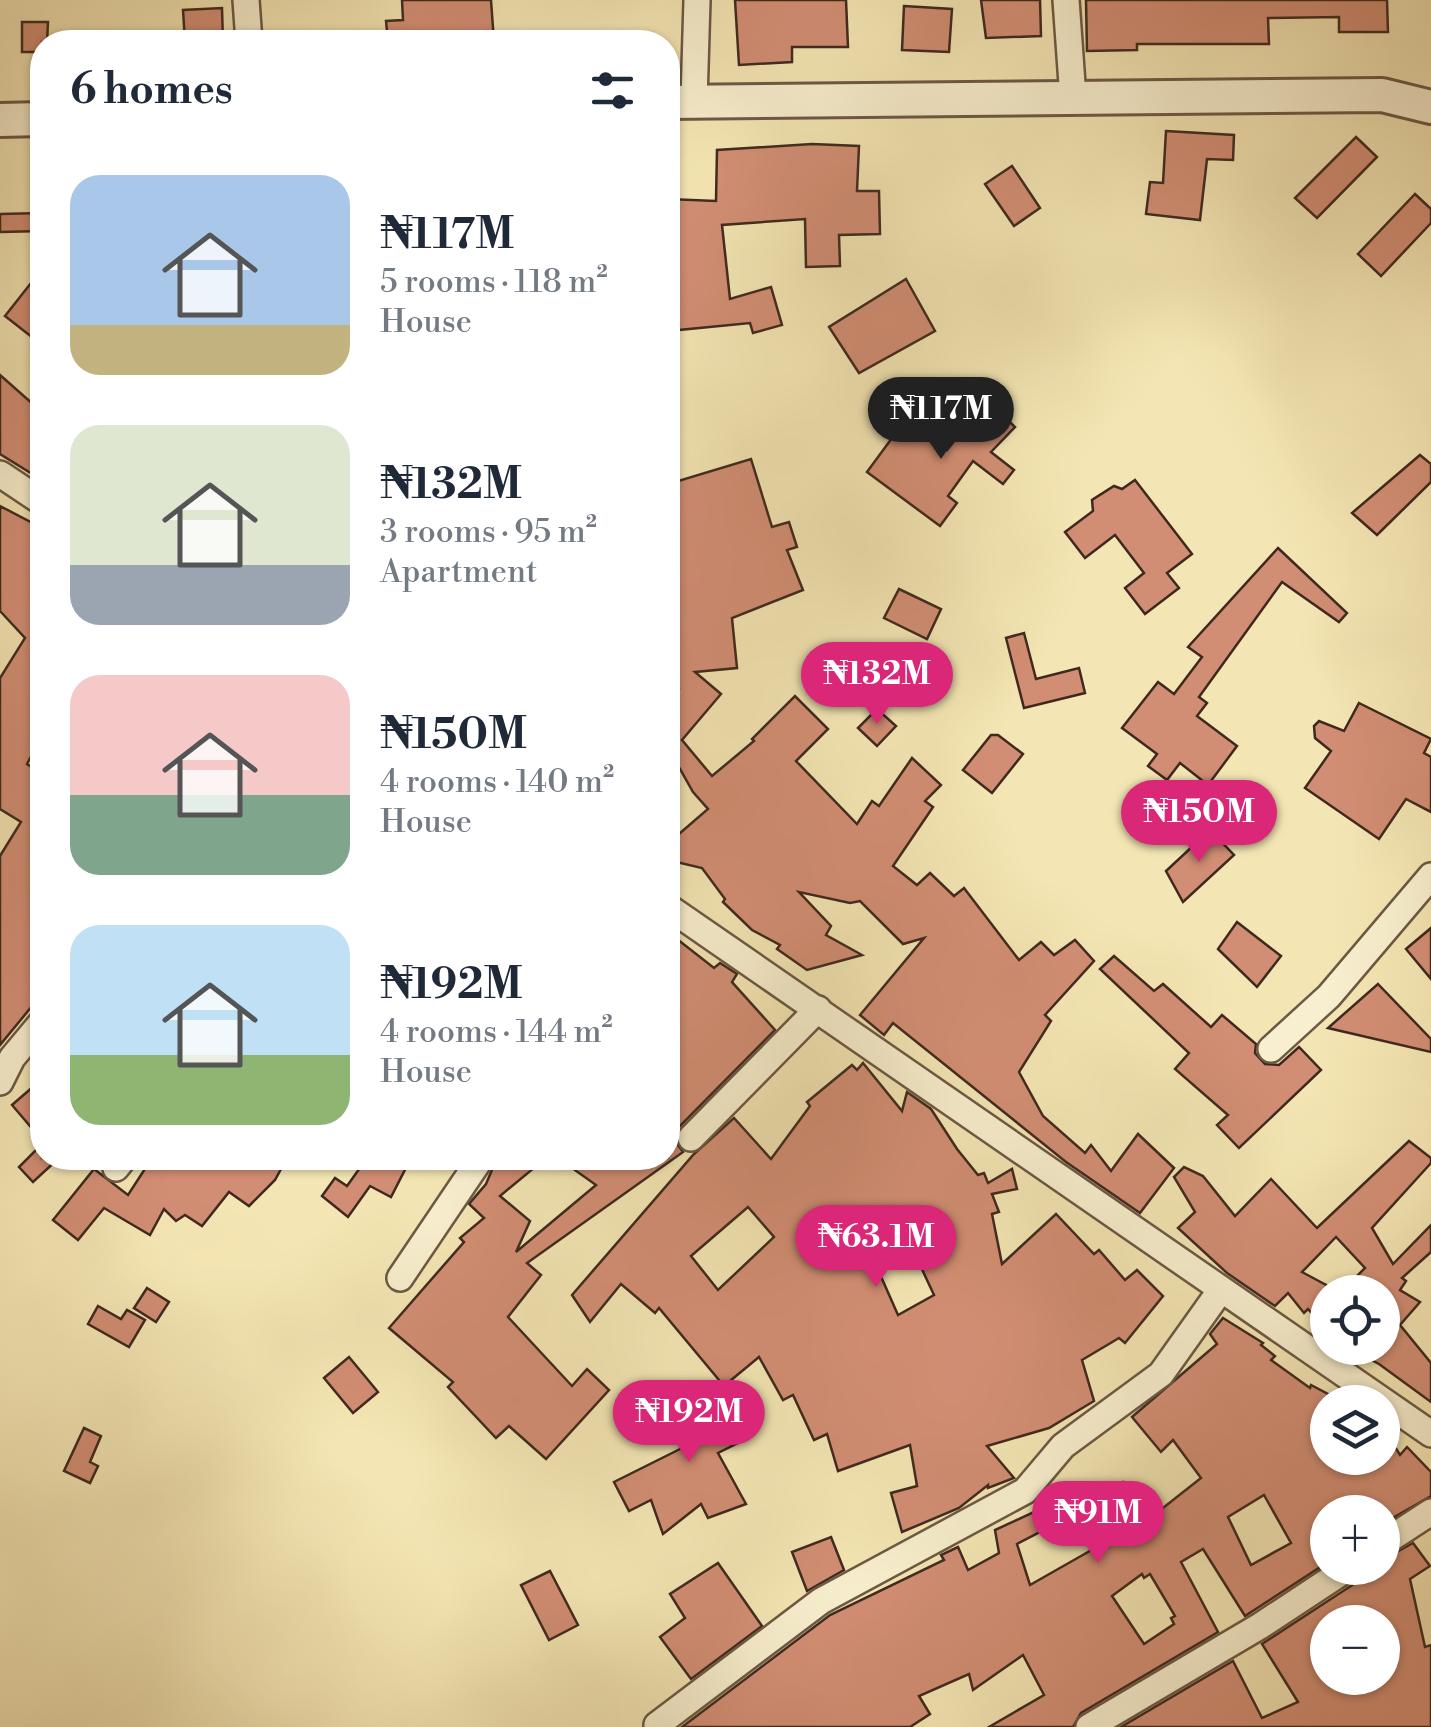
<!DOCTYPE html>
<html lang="en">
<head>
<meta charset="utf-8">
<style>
  body { margin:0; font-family:"Libre Bodoni",serif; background:#f6f6f7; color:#1f2937; height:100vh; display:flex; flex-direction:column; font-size:38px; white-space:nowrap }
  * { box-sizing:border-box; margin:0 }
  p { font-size:32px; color:#747a83 }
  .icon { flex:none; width:55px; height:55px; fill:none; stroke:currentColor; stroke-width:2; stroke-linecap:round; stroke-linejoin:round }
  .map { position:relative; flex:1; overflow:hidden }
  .side { position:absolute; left:30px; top:30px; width:650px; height:1140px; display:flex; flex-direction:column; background:#fff; border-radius:40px; box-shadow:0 2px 8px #0004 }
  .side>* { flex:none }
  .buttons { position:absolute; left:1310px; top:1275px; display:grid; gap:20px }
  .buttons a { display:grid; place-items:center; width:90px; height:90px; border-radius:50%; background:#fff; box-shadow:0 2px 8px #0004; font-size:50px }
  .price { position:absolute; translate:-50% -85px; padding:0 22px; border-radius:35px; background:#db2777; color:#fff; font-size:32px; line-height:65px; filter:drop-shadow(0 2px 5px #0008) }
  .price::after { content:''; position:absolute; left:50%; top:60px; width:30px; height:22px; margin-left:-15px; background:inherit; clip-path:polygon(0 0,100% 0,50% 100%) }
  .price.selected { background:#222; color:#fff }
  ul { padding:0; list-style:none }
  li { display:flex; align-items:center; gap:30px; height:250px; padding:0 40px }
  li span { display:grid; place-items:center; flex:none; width:280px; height:200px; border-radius:30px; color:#555 }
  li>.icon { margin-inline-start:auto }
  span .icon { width:120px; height:120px; fill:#fffc; stroke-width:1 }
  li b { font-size:42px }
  h2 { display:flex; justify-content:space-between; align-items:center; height:120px; padding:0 40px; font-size:42px }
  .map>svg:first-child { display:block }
  .building { fill:#d28e74; stroke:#3f291f; stroke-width:2.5; fill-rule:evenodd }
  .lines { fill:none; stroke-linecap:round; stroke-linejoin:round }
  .minor-casing { stroke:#6c5844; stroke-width:30 }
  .tertiary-casing { stroke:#6c5844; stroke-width:38 }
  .minor { stroke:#f8efce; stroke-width:25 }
  .tertiary { stroke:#f8efce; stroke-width:32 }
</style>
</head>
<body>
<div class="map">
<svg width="1431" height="1727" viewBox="0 0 1431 1727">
  <rect width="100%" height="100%" fill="#f4e6b4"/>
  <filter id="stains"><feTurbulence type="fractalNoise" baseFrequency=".002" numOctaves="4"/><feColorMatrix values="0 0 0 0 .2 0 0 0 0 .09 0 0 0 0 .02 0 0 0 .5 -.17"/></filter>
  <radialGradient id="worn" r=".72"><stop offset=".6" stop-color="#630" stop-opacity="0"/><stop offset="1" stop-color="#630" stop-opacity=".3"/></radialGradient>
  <g class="building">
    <path d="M402,0H491L494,42H388L386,21L403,20Z"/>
    <path d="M735,0H846L848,47H792V62L739,65Z"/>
    <path d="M981,0H1040L1041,36L986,38Z"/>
    <path d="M1086,0H1387L1388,32H1339V17L1268,18L1269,44H1137V50L1087,51Z"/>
    <path d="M904,6L952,9L949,52L902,50Z"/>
    <path d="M222,8L223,42H185L183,10Z"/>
    <path d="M22,22H48L47,42H42V52H22Z"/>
    <path d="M1166,131L1234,135L1233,160L1207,159L1200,220L1146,214L1150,182L1163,183Z"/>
    <path d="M1356,137L1377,157L1317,218L1295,198Z"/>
    <path d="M812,144L859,146L857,191H879L880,234L839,235L840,266L806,267L805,219L722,225L730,299L771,287L782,325L753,333L750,323L668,331V199L716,201L717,150Z"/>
    <path d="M1012,166L1040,208L1014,226L985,184Z"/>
    <path d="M1415,194L1431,209V223L1381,276L1358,254Z"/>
    <path d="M42,213V231L0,232V214Z"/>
    <path d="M42,269V345L5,316Z"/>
    <path d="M906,279L935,331L859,373L829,327Z"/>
    <path d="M0,375L42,412V480L0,454Z"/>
    <path d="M987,400L1015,427L991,452L1014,470L1003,484L973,461L948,496L957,503L940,526L867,472L906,419L947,450Z"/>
    <path d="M1420,455L1431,464V482L1377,535L1352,513Z"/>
    <path d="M751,459L772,527L789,522L797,547L787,550L803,590L732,618L737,668L695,672L721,694L682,740L712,776L754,741L752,739L795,696L828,729L796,761L857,824L872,801L879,806L912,758L941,785L925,801L933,807L893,866L917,885L930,873L954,896L964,888L1019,960L1041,942L1054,955L1075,940L1094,961L1045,1015L1051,1021L1019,1072L1043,1116L1085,1153L1091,1145L1111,1171L1138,1134L1174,1168L1140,1213L1066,1162L893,1023L884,1035L860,1015L924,938L903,944L860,901L850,903L799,892L831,926L826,935L862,955L807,970L777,949L780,945L752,930L723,902L725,899L702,868L668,860V823L679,834L708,809L693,792L671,753L668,757V703L679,689L668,595V526L677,523L668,484Z"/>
    <path d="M1135,480L1192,554L1167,573L1179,588L1145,614L1125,588L1144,573L1115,535L1085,558L1065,532L1093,511L1092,500L1114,486L1122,489Z"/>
    <path d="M0,506L42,528V735L27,764L42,774V994L0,1045V856L21,822L0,809V678L25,638L0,611Z"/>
    <path d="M1278,548L1347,613L1339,622L1282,582L1199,697L1207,703L1197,716L1237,746L1208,785L1180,763L1167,780L1148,766L1157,754L1122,728L1158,682L1174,694L1202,657L1188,647Z"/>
    <path d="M899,589L941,609L927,639L884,618Z"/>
    <path d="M1024,633L1036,679L1079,668L1085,693L1024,708L1006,638Z"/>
    <path d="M1359,703L1431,739L1424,753L1431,757V812L1406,799L1379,839L1305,788L1331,751L1315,738L1314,726L1319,721L1344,731Z"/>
    <path d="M877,709L896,726L877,746L858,728Z"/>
    <path d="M991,735H998L1023,754L992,793L963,770Z"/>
    <path d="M1210,830L1234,855L1183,902L1166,871Z"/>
    <path d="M1237,922L1281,956L1257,987L1218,949Z"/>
    <path d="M1431,928V979L1406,949Z"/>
    <path d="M668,932L714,968L720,963L737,974L732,982L775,1030L679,1127L675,1141L683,1152L527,1263L541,1275L508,1317L572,1386L587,1369L609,1390L546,1459L509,1426L496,1438L448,1387L453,1382L389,1328L464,1242L460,1238L484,1218L469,1204L486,1184L497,1158H546L500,1196L530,1221L516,1252L596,1185L558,1158H668Z"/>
    <path d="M1114,956L1154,991L1163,984L1211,1027L1222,1015L1256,1044L1255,1053L1265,1064L1279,1065L1299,1047L1321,1070L1239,1148L1217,1125L1228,1115L1175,1069L1189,1053L1100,969Z"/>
    <path d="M1378,984L1431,1039V1052L1328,1028Z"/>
    <path d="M863,1063L902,1111L907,1092L931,1109L957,1149L978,1175L984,1173L988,1183L1012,1169L1017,1189L992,1194L999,1212L992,1214L1002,1264L1056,1214L1094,1254L1099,1250L1125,1280L1137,1270L1163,1296L1125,1343L1119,1338L1082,1360L1094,1401L1049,1428L987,1446L1014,1478L988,1488V1485L959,1508L902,1532L891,1493L917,1486L910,1445L838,1471L827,1434L814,1440L793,1395L783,1400L759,1357L724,1386L659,1308L655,1313L621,1284L590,1322L572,1295L694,1154L734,1118L771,1159L810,1106L807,1102L852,1065L857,1070ZM748,1207L774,1237L718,1290L691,1256ZM913,1250L934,1295L898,1315L875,1263Z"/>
    <path d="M42,1079V1140L12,1105Z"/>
    <path d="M1409,1141L1431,1158V1163L1372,1228L1393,1264L1431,1225V1252L1402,1278L1406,1281L1400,1290L1420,1302L1400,1325L1431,1363V1402L1379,1364L1348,1348H1382V1292H1341L1365,1268L1336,1237L1302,1272L1328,1286V1332L1308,1309L1304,1313L1288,1293L1275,1306L1227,1273L1178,1228L1195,1212L1174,1177L1184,1167L1203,1176L1235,1216L1271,1179L1317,1228Z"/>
    <path d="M42,1144V1158H59L33,1182L19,1167Z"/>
    <path d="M152,1158H287L275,1180L249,1206L229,1192L202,1226L185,1215L176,1221L164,1209L150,1235L104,1208L78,1240L53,1220L94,1169L128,1195Z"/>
    <path d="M367,1158H411L391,1197L370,1186L348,1217L322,1196L335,1178L347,1186Z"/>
    <path d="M147,1288L169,1302L156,1322L134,1308Z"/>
    <path d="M98,1306L121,1319L127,1310L145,1320L129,1347L88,1324Z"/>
    <path d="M1223,1318L1263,1343L1261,1345L1275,1356L1271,1360L1310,1388L1311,1385L1328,1394V1458H1338L1346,1468L1357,1458H1382V1426L1400,1455L1407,1447L1431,1472V1496L1382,1524V1512H1328V1562L1245,1616L1203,1549L1181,1562L1218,1632L1081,1713L1073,1727H989L1044,1695L1023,1655L973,1690L969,1674L919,1696L930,1714L910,1727H682L830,1615L944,1560L941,1555L958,1547L968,1570L999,1553L995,1530L1047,1506L1101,1494L1123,1482L1149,1519L1201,1478L1173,1440L1161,1452L1132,1417L1217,1344L1210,1334ZM1264,1495L1291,1543L1251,1565L1228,1517ZM1067,1518L1095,1548L1030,1585L1017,1544ZM1142,1574L1144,1578L1150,1574L1175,1616L1171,1618L1174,1624L1144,1644L1112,1596Z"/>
    <path d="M349,1357L378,1392L353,1413L324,1378Z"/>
    <path d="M715,1386L740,1435V1442L718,1453L746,1504L708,1518L701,1504L663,1534L651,1500L629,1511L614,1482L682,1448L664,1413Z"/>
    <path d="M84,1428L101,1436L90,1462L98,1466L90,1483L64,1471Z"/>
    <path d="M831,1537L844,1570L807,1591L792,1552Z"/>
    <path d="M1413,1543L1430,1566L1410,1579L1425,1647L1431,1645V1727H1121L1233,1661L1262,1718L1298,1702L1262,1644L1357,1582L1364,1568H1382V1560ZM1328,1622H1382V1678H1328Z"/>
    <path d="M718,1563L762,1626L691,1679L660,1637L685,1618L670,1594Z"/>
    <path d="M550,1571L578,1625L549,1640L521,1585Z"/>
  </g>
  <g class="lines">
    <g class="minor-casing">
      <g id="minor">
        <path d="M246,0L249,42"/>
        <path d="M1066,0L1073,98"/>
        <path d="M694,101L697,0"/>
        <path d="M0,474L42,502"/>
        <path d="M668,907L1431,1434"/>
        <path d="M1271,1049L1329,996L1431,876"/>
        <path d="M0,1082L12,1058L42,1022"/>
        <path d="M691,1138L818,1009"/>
        <path d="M116,1168L124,1158"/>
        <path d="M400,1278L481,1158"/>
        <path d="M1382,1544L1431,1512"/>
        <path d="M657,1725L821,1601L1025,1491L1063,1446L1161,1374L1220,1291"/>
        <path d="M1089,1727L1260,1626L1348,1568"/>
      </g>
    </g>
    <g class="tertiary-casing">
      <g id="tertiary">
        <path d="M668,102L1382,95L1431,107"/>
        <path d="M0,120L42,119"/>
      </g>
    </g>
    <use href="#minor" class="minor"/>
    <use href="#tertiary" class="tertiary"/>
  </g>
  <rect width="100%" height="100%" filter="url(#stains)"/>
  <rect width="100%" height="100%" fill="url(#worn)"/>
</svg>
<div class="buttons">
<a><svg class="icon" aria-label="locate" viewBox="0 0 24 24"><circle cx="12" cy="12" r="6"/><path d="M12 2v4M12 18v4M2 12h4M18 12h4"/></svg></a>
<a><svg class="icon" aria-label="layers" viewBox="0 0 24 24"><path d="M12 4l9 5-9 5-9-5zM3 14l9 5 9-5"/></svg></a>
<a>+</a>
<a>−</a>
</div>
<b class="price selected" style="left:941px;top:462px">₦117M</b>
<b class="price" style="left:877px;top:727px">₦132M</b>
<b class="price" style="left:1199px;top:865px">₦150M</b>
<b class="price" style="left:876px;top:1290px">₦63.1M</b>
<b class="price" style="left:689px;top:1465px">₦192M</b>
<b class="price" style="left:1098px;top:1566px">₦91M</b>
<section class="side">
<h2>6 homes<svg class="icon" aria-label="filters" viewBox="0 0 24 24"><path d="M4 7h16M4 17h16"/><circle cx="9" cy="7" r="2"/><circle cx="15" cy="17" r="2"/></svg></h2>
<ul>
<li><span style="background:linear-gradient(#a9c7e8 75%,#c2b280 0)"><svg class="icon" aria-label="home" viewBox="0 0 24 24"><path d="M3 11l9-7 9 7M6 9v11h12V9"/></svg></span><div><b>₦117M</b><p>5 rooms · 118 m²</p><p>House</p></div></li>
<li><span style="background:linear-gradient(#dfe7d0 70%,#9aa5b1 0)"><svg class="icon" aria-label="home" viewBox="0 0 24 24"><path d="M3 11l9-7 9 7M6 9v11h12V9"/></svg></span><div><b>₦132M</b><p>3 rooms · 95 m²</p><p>Apartment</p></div></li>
<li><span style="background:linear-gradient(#f6c9c9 60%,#7fa58c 0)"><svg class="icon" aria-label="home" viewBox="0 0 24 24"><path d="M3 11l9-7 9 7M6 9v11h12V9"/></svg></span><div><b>₦150M</b><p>4 rooms · 140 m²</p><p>House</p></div></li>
<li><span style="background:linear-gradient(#bfe0f5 65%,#8fb573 0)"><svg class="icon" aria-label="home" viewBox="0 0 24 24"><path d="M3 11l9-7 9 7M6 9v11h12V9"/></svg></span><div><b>₦192M</b><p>4 rooms · 144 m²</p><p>House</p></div></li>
</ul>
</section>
</div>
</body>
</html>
